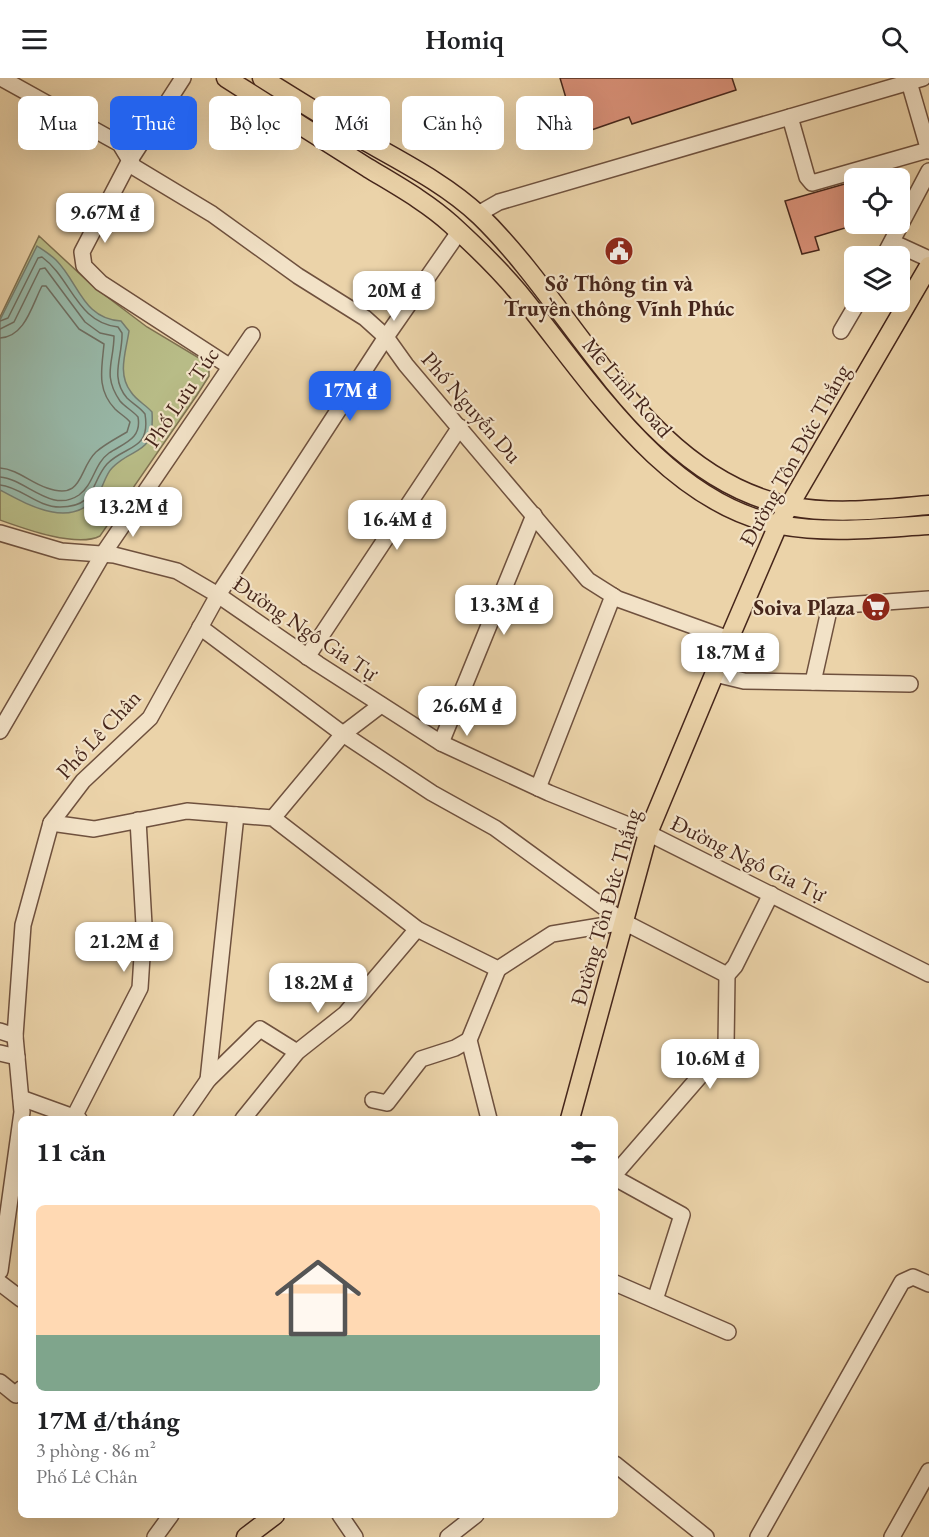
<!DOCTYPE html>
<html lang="vi">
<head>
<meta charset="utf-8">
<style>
  body { margin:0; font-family:"EB Garamond",serif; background:#f2f2f2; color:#202124; height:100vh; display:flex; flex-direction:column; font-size:22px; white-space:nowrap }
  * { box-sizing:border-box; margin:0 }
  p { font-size:20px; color:#757577 }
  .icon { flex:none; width:33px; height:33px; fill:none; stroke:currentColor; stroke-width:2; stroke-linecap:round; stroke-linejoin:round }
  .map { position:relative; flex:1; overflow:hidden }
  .details { position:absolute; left:18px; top:1038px; width:600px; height:402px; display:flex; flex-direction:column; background:#fff; border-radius:9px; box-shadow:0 6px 24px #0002 }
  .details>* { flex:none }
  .guide { position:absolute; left:18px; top:18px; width:600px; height:54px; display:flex; gap:12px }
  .buttons { position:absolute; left:844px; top:90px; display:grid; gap:12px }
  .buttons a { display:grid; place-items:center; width:66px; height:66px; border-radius:9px; background:#fff; box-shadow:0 6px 24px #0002; font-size:30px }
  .price { position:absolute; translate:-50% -51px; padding:0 14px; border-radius:12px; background:#fff; color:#222; font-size:20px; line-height:39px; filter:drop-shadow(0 2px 3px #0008) }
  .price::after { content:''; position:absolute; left:50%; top:36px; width:18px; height:14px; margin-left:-9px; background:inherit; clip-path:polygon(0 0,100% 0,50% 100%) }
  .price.selected { background:#2563eb; color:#fff }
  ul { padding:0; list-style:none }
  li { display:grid; align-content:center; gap:12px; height:318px; padding:0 18px }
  li span { display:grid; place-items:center; height:186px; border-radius:9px; color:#555 }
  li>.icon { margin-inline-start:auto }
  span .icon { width:108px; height:108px; fill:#fffc; stroke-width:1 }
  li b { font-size:26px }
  h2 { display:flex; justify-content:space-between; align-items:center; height:72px; padding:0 18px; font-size:26px }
  .chip { padding:0 21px; border-radius:9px; background:#fff; box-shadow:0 6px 24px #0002; font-size:21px; line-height:54px }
  .chip.selected { background:#2563eb; color:#fff }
  header { display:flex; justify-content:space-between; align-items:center; height:78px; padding:0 18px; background:#fff; font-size:27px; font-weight:600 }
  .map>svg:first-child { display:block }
  .green { fill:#b8bc87; stroke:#7f7151; stroke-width:1.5 }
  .water { fill:#98b8a8; stroke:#777e70; stroke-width:1.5 }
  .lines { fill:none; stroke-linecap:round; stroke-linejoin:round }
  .shore { stroke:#6f6f62; stroke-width:1.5 }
  .building { fill:#da9179; stroke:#46261b; stroke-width:1.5 }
  .minor-casing { stroke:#6f513e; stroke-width:18 }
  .major-casing { stroke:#46261b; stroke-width:21 }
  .minor { stroke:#f2e2c7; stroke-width:15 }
  .major { stroke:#ebd3a9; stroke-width:18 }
  .labels { text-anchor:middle; stroke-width:4.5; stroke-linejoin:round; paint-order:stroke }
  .poi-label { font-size:22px; font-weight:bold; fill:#46261b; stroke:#f2e2c7 }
  .street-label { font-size:22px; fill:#46261b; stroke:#f2e2c7 }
</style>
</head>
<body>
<header><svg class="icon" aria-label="menu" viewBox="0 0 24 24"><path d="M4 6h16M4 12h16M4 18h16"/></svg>Homiq<svg class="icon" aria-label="search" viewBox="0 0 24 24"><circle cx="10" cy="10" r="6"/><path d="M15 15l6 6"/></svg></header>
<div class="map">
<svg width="929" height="1459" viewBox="0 0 929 1459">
  <rect width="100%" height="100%" fill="#ebd3a9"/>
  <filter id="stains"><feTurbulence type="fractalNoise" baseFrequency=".00333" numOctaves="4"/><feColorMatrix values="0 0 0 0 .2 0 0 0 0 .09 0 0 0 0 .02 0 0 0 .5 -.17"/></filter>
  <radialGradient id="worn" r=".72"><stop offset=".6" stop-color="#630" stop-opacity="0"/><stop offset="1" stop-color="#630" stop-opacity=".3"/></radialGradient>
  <path class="green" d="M39,158L94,209L147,249L209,286V298L197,317L100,458C77,470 25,451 0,442V239Z"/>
  <path class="water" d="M37,168C43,172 51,177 56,182C79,205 83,241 121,243L129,253C126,274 117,296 131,314C136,322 146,327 152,334C155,379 134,367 112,390C105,397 103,410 97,418C71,452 28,427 0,412V242Z"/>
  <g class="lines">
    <g class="shore">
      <path d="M0,243L8,240L38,180L42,179C71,200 77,245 118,249L122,255C123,278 109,299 127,320C133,326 140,329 145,336C151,373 125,367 107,386C90,405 97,429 60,429C37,429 21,409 0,407"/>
      <path d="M0,251L14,244L40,191L45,190L85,244L100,255L114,258C114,284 102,297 120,323C125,329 133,333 138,339C142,361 124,365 109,375C94,386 94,406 79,417C51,436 26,401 0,399"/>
      <path d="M0,260C25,259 32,227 42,208H46L79,251L104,266C102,290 96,311 115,331C120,336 126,339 130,344L127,354C117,360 105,366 96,374C78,391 84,423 47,410C31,405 17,391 0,390"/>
    </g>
  </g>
  <g class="building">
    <path d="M560,0H732L736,12L632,46L629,39L577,57Z"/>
    <path d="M855,103V147L815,159L819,172L802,176L785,123Z"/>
  </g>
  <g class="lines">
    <g class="minor-casing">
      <g id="minor">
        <path d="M1,0L120,66L134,89L212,136L298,198L365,240L386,259L406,287L588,502L618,521L729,561"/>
        <path d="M183,0L130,82L82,174L84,188L101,205L229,288"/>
        <path d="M909,4L929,73"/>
        <path d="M790,39L807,99L812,105L928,72"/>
        <path d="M478,136L499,124L923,0"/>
        <path d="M892,164L929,181"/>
        <path d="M884,178L929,93"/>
        <path d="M841,253L858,224"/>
        <path d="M0,455L61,473L114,477L177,493L218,517L318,586L441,665L549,715L648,755L929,896"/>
        <path d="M200,549L343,656L432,715L495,750L624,844L727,897L735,888L771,816"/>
        <path d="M307,579L460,349"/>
        <path d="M715,596L744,603L910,606"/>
        <path d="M813,604L830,528L929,521"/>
        <path d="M0,653L103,476L252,257"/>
        <path d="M441,665L534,437"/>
        <path d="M538,710L613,518"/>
        <path d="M273,740L343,656L381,627"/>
        <path d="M51,745L94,751L187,733L273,740L417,851L498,891L552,856L624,844"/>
        <path d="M0,953L15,958"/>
        <path d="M0,975L17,979"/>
        <path d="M208,1002L236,737"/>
        <path d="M21,1020L79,1041"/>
        <path d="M373,1022L387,1025L421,981L455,970L469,962"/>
        <path d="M74,1039L140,910L144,847L138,742"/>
        <path d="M181,1041L208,1002L260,951L297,974"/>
        <path d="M243,1041L297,974L345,936L417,851"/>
        <path d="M489,1041L469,962L498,891"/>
        <path d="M615,1096L726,968L727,897"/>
        <path d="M615,1100L682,1137L655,1222"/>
        <path d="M0,1193L22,1034L15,958L23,847L51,745L83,703L150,640L218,517L386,259L459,154"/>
        <path d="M0,1205L21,1221"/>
        <path d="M615,1205L728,1254"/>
        <path d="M0,1304L16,1317L21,1311"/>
        <path d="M615,1386L706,1459"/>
        <path d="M340,1437L355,1459"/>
        <path d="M155,1459L171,1437"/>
        <path d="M448,1459L476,1437"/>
        <path d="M758,1459L902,1204L913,1199L929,1206"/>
        <path d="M892,1459L929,1393"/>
      </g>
    </g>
    <g class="major-casing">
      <g id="major">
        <path d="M226,0C274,30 321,60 368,90C396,107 427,124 451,146C474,167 498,190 518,214C588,299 663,424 780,447C830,456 879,450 929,447"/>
        <path d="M262,0C297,22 331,43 367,64C406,86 447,107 480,138C578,233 644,398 789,428C835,437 882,431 929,427"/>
        <path d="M570,1041L648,755L729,561L778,447L929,188"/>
        <path d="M246,1459L275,1437"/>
      </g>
    </g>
    <use href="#minor" class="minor"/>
    <use href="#major" class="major"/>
  </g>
  <defs>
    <g id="civic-disc" transform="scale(1.5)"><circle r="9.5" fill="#8f2418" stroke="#f2e2c7"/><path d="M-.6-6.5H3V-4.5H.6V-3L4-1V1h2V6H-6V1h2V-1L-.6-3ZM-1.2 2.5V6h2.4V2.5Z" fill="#fff"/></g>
    <g id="supermarket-disc" transform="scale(1.5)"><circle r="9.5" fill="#8f2418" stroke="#f2e2c7"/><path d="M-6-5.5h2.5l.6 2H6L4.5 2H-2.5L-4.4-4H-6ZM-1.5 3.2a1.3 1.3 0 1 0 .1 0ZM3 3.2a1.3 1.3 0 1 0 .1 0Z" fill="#fff"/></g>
  </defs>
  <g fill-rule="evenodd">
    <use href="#civic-disc" x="619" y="173"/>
    <use href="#supermarket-disc" x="876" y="529"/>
  </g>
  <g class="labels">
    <g class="poi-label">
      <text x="619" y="213">Sở Thông tin và<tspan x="619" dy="25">Truyền thông Vĩnh Phúc</tspan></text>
      <text x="855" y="537" text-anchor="end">Soiva Plaza</text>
    </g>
    <g class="street-label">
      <text transform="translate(628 309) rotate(49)" y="8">Me Linh Road</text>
      <text transform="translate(181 319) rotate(-56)" y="8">Phố Lưu Túc</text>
      <text transform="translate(472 329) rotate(49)" y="8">Phố Nguyễn Du</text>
      <text transform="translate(794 377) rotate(-61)" y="8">Đường Tôn Đức Thắng</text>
      <text transform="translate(306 550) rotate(34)" y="8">Đường Ngô Gia Tự</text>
      <text transform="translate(98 656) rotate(-47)" y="8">Phố Lê Chân</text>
      <text transform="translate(749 780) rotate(26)" y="8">Đường Ngô Gia Tự</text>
      <text transform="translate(605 829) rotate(-74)" y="8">Đường Tôn Đức Thắng</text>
    </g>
  </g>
  <rect width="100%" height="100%" filter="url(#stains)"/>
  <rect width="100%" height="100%" fill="url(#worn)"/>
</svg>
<div class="buttons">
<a><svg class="icon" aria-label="locate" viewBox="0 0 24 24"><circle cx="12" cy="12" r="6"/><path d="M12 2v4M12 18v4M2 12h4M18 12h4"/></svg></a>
<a><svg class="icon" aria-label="layers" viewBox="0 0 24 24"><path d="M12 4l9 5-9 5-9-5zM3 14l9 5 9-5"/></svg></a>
</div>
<b class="price" style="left:105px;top:166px">9.67M ₫</b>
<b class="price" style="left:394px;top:244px">20M ₫</b>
<b class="price selected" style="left:350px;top:344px">17M ₫</b>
<b class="price" style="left:133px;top:460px">13.2M ₫</b>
<b class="price" style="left:397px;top:473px">16.4M ₫</b>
<b class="price" style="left:504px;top:558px">13.3M ₫</b>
<b class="price" style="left:730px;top:606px">18.7M ₫</b>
<b class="price" style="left:467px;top:659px">26.6M ₫</b>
<b class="price" style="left:124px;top:895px">21.2M ₫</b>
<b class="price" style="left:318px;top:936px">18.2M ₫</b>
<b class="price" style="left:710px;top:1012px">10.6M ₫</b>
<div class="guide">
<a class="chip">Mua</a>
<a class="chip selected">Thuê</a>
<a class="chip">Bộ lọc</a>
<a class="chip">Mới</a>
<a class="chip">Căn hộ</a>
<a class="chip">Nhà</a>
</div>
<section class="details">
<h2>11 căn<svg class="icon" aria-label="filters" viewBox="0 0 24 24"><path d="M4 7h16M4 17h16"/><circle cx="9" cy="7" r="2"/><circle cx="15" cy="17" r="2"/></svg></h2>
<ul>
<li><span style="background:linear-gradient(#ffd9b3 70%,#7fa58c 0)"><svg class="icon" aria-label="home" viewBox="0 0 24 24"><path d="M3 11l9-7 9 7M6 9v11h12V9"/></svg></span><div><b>17M ₫/tháng</b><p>3 phòng · 86 m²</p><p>Phố Lê Chân</p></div></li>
</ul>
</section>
</div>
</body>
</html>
